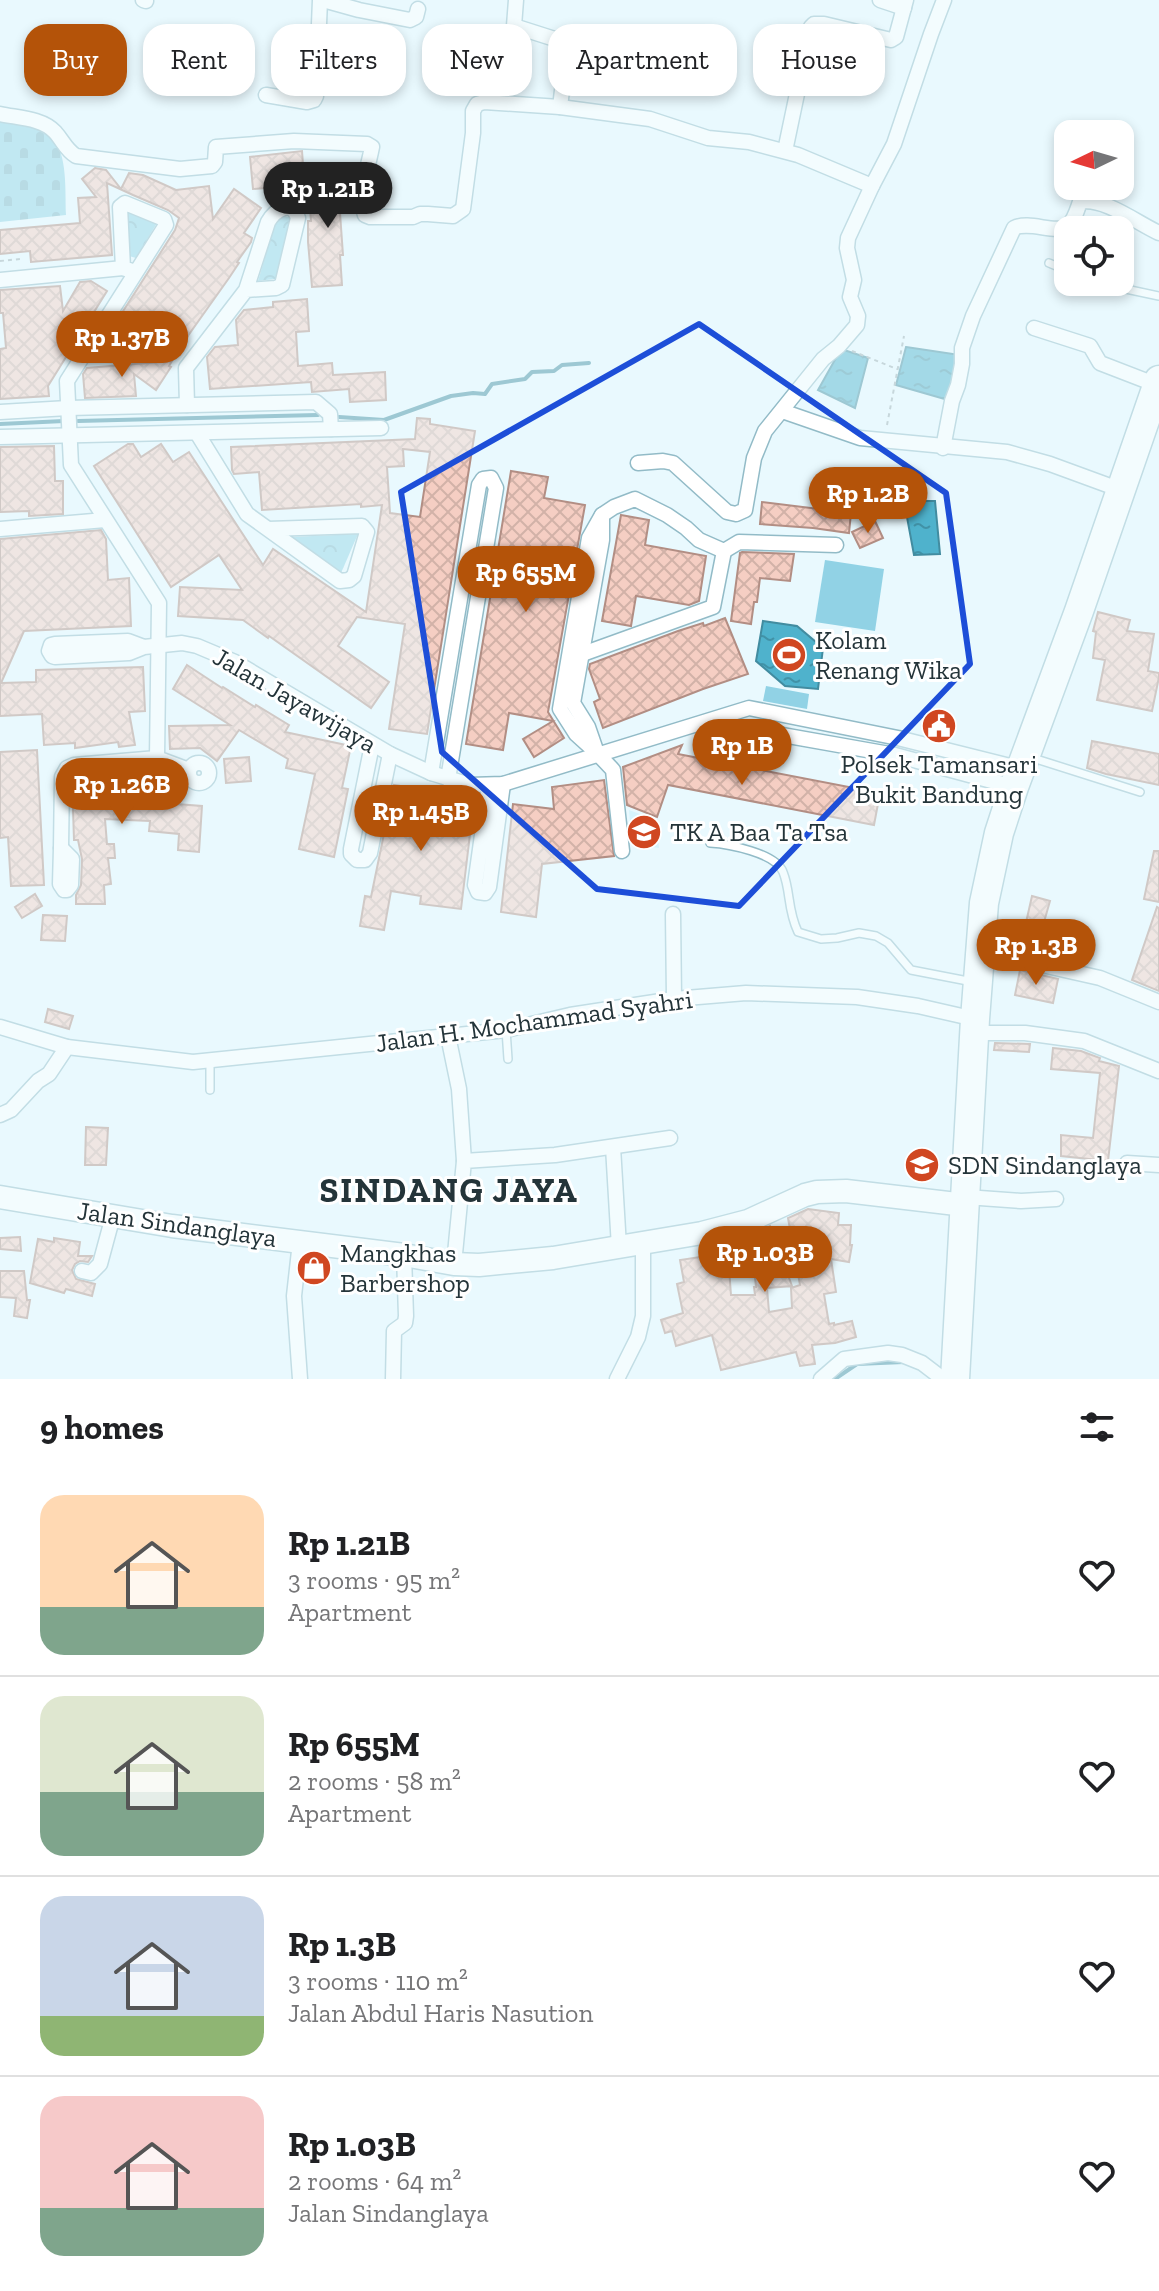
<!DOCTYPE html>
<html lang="en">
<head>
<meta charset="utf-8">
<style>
  body { margin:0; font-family:"Zilla Slab",serif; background:#f6f6f6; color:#202124; height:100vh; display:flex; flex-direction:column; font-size:30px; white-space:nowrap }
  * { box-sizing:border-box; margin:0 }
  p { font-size:26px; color:#757577 }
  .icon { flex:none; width:44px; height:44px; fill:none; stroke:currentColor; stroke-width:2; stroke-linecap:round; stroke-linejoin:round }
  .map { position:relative; height:1379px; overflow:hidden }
  .details { display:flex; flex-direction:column; background:#fff; flex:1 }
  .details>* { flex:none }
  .banner { position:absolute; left:24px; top:24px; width:1112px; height:72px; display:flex; gap:16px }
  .needle { width:52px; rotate:265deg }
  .controls { position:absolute; left:1054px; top:120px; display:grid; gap:16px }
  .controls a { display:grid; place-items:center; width:80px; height:80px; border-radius:16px; background:#fff; box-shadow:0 4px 12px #0003; font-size:40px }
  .price { position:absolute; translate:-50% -68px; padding:0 18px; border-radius:28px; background:#b45309; color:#fff; font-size:26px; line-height:52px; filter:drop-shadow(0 2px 4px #0008) }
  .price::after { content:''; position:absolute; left:50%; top:48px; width:24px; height:18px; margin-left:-12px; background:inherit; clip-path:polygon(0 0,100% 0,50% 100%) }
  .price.on { background:#222; color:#fff }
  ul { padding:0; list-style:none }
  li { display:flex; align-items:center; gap:24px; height:200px; padding:0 40px }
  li+li { border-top:2px solid #e0e0e0 }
  li span { display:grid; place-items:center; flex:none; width:224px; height:160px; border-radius:24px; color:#555 }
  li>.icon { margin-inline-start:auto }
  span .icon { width:96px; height:96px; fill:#fffc; stroke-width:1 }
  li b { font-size:34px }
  h2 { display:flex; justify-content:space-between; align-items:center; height:96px; padding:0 40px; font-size:34px }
  .pill { padding:0 28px; border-radius:24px; background:#fff; box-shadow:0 4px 12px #0003; font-size:28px; line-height:72px }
  .pill.on { background:#b45309; color:#fff }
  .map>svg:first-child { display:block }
  .built { fill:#d6f4fd }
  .grass { fill:#91d2e5 }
  .cemetery { fill:url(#cemetery-stones) }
  .park { fill:url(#park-crowns) }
  .water { fill:url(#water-ripples); stroke:#428ca0; stroke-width:2 }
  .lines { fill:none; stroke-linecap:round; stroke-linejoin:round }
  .stream { stroke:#428ca0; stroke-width:4 }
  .building { fill:url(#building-cross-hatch); stroke:#b28e84; stroke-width:2; fill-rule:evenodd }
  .lane-casing { stroke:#92bbc7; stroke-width:10 }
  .street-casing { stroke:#92bbc7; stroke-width:17 }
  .secondary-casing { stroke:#92bbc7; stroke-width:25 }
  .highway-casing { stroke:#92bbc7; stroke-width:31 }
  .path { stroke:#9eaeb3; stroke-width:2; stroke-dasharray:4 4; stroke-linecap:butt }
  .lane { stroke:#fff; stroke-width:7 }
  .street { stroke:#fff; stroke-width:14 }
  .secondary { stroke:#fff; stroke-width:22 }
  .highway { stroke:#fff; stroke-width:28 }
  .marked { fill:none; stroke:#1d4ed8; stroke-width:6; stroke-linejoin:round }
  .labels { text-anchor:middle; stroke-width:6; stroke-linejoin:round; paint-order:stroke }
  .poi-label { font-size:26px; fill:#243439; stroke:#fff; text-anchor:start }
  .street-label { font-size:26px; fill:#243439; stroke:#fff }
  .district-label { font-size:34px; font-weight:bold; letter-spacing:2px; fill:#243439; stroke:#fff }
</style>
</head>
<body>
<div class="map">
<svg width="1159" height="1379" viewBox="0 0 1159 1379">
  <defs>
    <pattern id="cemetery-stones" width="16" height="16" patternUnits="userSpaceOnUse" patternTransform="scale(2)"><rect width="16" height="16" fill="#91d2e5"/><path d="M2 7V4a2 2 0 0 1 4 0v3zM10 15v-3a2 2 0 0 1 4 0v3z" fill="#7db5c5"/></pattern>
    <pattern id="park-crowns" width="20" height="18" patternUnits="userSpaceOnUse" patternTransform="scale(2)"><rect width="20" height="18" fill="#91d2e5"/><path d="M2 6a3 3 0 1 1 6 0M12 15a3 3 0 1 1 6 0" fill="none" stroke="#7db5c5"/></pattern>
    <pattern id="water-ripples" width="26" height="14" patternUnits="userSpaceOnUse" patternTransform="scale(2)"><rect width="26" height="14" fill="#4fb2cc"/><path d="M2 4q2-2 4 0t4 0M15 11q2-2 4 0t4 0" fill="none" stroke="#4192a7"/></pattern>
    <pattern id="building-cross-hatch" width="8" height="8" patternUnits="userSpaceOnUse" patternTransform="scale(2)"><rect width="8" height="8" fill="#f5cec3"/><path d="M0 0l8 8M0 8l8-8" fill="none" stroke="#d2b2a8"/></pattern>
  </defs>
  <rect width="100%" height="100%" fill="#e9f9fe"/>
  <path class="built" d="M629,810L656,820L659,848L632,844Z"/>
  <g class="grass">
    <path d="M825,560L884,569L875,631L815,622Z"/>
    <path d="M766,686L809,694L807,709L763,701Z"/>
  </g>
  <path class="cemetery" d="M0,118C16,121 41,122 52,136C68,155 65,191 66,215L0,222Z"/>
  <g class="park">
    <path d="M136,211L157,223L136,258L129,256L125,213Z"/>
    <path d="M281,216L289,217L293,223L279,275L275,279L258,281L276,220Z"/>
    <path d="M358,534L341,573L290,537Z"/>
  </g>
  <g class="water">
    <path d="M906,347L960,355L948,400L896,385Z"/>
    <path d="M841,349L868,358L855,408L818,390Z"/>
    <path d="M904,501H935L940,554L914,555Z"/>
    <path d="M763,621L797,626L823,648L818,689L785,686L756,661Z"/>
  </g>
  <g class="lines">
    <g class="stream">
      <path d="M339,417L384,420L451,396L473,393L485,394L492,384L525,379L532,372L554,371L562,365L589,363"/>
      <path d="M78,421L318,415"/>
      <path d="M0,424L64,421"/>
      <path d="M835,1379L857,1364L904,1362"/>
    </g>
  </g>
  <g class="building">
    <path d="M302,151L305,191L290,192L289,186L253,189L250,157Z"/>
    <path d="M95,168L106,170L121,189L129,173L143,175L176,190L209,186L213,219L234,189L261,208L244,233L252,238L251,242L237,262L239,263L229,278L170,361L138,338L125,358L102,344L175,230L179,218L168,210L133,195L107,183L112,255L31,262L30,251L0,254V230L80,223L78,198L96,197L82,179Z"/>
    <path d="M354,181V212L340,213L343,255H340L342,285L312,287L308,242V221H311L308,185Z"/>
    <path d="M91,281L107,291L48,386L49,396L0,399V349L6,348L3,313H0V290L60,286L63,311L80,282Z"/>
    <path d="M307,299L309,331L296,332L298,366L332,363L333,375L385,372L386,400L350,402L349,389L312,392L311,382L210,389L207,357L215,347L238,345L236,320L244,310L273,307V302Z"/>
    <path d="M172,361L169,366L171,367L156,390L134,374L136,396L85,398L83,374L87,368Z"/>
    <path d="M417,418L430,419V424L475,431L427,734L389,729L405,624L357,617L338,646L389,682L371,708L269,636L268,638L243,620L178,616L180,587L242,590L219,555L171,587L94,466L128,444H133L141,457L161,444L173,462L189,452L263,565L273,549L366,612L382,505L361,507V504L262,510L259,472L234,474L232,470L231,447L415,439ZM403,449L430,452L420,517L390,513L387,467L404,466Z"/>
    <path d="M54,446L55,481H63V514L29,516V511L0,512V447Z"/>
    <path d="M511,471L548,477L544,498L585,505L548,712L564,738L534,757L523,739L553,721L509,713L503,750L466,744Z"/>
    <path d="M839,501L852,503L849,533L813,528L760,524L762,502L819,509L820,502L839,504Z"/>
    <path d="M621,515L649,520L645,545L706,556L699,601L689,605L636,596L631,626L602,621Z"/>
    <path d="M875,521L883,538L860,548L852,532Z"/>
    <path d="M101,530L106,539L108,580L129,578L131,626L24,631L1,683L36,682V670L143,667L145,711L129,712L135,745L119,747L118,742L75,748V743L44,745L42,714L0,716V539Z"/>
    <path d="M742,552L794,554L790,581L760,578L757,602H754L751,624L731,621L740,553Z"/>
    <path d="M1098,612L1130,620L1127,631L1154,634L1148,671L1159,673V677L1152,711L1097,700L1105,660L1093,658L1096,632L1093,631Z"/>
    <path d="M725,618L748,674L703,689L603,728L594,702L600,699L589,669L590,664L678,631L703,623L704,626Z"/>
    <path d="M187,665L222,688L223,687L255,707L256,705L289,725L285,732L351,746L342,788L348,789L334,857L299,849L315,774L286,768L288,759L239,730L217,761L200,748L170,749L169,726L230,725L173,689Z"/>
    <path d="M1092,741L1159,754V785L1106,774L1087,768Z"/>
    <path d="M682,745L678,754L880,793L874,825L668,785L657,817L627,805L623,767Z"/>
    <path d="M37,750L44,885L11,886L8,837L0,838V752Z"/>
    <path d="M249,757L251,781L226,783L224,759Z"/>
    <path d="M109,775L110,784L145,786V794L176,798V804L202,806L199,852L178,850L179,834L149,831L150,821L105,819L107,844H114L115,858H108L111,884L104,885L105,904H76V895L81,885L82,859L78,840H74L72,779L73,777Z"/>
    <path d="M604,780L614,856L542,864L536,917L501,912L513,804L554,809L552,787Z"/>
    <path d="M394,785L427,790V795L474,801L461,909L420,904L421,896L391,891L384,930L360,926L365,896L371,897Z"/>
    <path d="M635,828L656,830L654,843L634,842Z"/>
    <path d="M1154,851H1159V902L1144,899Z"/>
    <path d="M35,894L42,906L22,918L15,907Z"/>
    <path d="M1032,896L1050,901L1044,922L1072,931L1064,958L1062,959L1020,949Z"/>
    <path d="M1157,907L1159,908V991L1132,980Z"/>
    <path d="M43,915L67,916L65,941L41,940Z"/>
    <path d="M1020,970L1058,979L1053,1003L1015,995Z"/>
    <path d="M48,1009L73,1016L69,1029L45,1022Z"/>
    <path d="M995,1043L1030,1044L1029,1052L994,1050Z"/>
    <path d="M1053,1048L1081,1051L1100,1058L1099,1061L1119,1066L1108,1161L1061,1156V1135L1093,1138L1100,1073L1051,1069Z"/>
    <path d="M86,1127L108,1128L106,1165H85Z"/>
    <path d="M808,1209L839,1213L838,1225H851L850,1245H852L849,1262L831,1259L836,1292L824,1294L829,1324L834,1323V1325L852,1321L856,1337L835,1343L812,1345L815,1364L800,1366L796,1352L721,1370L712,1335L676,1346L672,1331L665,1333L661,1320L683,1313L677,1284L684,1282L680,1260L707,1256L706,1253L728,1252L726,1248L770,1226L792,1286L767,1288L769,1312L792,1308L791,1288L800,1285L788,1218ZM753,1259L756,1287H754L755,1295H731L729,1268Z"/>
    <path d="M20,1237L21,1251L0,1249V1238Z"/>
    <path d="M54,1238L80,1242L78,1256H92L88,1262L80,1261L75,1264L72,1270L76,1279L95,1284L92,1296L66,1289L64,1293L30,1283L38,1239L54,1242Z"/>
    <path d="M0,1271H24L27,1300H30L27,1318L14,1316L16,1298L0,1297Z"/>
  </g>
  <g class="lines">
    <g class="lane-casing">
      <g id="lane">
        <path d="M1049,263L1068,271"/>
        <path d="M1093,282L1159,296"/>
        <path d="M1033,758L1140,792"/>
        <path d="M710,843C728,844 776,853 783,872C791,892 787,909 798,932L821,939L837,938L859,933L876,936L888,943L911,970L973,982"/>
        <path d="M506,1030L508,1059"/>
        <path d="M210,1061V1090"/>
      </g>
    </g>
    <g class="street-casing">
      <g id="street">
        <path d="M143,0L146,1"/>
        <path d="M323,0L359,10L410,20L416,17L418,9"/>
        <path d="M516,0L514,26L561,41L567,49L560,107"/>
        <path d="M880,0L904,8"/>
        <path d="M266,95L307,102L314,100L316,96L320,0"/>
        <path d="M0,114C18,118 42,118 55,132C63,141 66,150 76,156L180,169L212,166L215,162L216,147L294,141L367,144L372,147C368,168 358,196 365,215L370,217H413L420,214H428L453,216L463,209L473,133V111L477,104L484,102L560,107L650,119L708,138L749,142L798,155L872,186"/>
        <path d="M785,151L811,27L814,24H824L891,40L896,37L906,0"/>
        <path d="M135,272L123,268L120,207L125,203L164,219L166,225L67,381L71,465L159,603L157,758L189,770"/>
        <path d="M0,280L123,268"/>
        <path d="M1034,328L1090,346L1100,363L1157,385"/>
        <path d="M187,405L186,368L246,290L268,222C275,210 292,199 298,218L282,285L276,288L246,290"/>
        <path d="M782,411L860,438L1007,452L1050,464L1121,490"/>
        <path d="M0,412L68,408L316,402L330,414L331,429"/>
        <path d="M197,433L247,514L340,581L349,580L354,576L367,532L362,526L268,529"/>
        <path d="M0,437L381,428"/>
        <path d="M943,448L952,401L958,385L962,364V348L973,316L1014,228C1030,220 1056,235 1067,226C1074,222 1077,210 1080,202C1104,197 1137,223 1159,233"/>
        <path d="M638,463L663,461L673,463L727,512L736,514L745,510L754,458L765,431L823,359L839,346L857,325L858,316L850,297L854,280L847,248L848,238L872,186L894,144L931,34L944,0"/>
        <path d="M602,515V540L573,703L588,727L597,753L576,734L560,709L589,538Z"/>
        <path d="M602,515L614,507L635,499L667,515L686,528L699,540L724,551L739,542L836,545"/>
        <path d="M0,529L105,520"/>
        <path d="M144,647L128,641L55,644L51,645L49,651L52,656L55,657L129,653L144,647L182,643L197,646L235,662L390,754L431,773L470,785L503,784L749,708L898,738L1022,769"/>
        <path d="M577,656L713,607L724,551"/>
        <path d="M710,722L895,755L1014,787"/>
        <path d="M372,745L351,849V854L357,860H365L370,853L390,754"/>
        <path d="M597,753L613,770L622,851"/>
        <circle cx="199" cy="773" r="10"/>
        <path d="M431,773L479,485L483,479L491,478L496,488L448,779"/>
        <path d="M489,785L475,885L478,892L485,893L489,887L503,784"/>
        <path d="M61,848L62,777L67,768L74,765L157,758"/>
        <path d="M61,848L72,859L71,885L67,890H64L60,884Z"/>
        <path d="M673,914L674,999"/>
        <path d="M980,951L1100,978L1159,1002"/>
        <path d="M0,1027L67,1047L193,1062L506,1030L570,1015L674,999L746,993L857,997L918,1006L975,1019"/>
        <path d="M974,1033H1025L1084,1041L1159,1071"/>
        <path d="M448,1036L459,1089L464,1161"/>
        <path d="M0,1115L11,1110L38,1081L49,1074L67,1047"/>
        <path d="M613,1147L619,1247"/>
        <path d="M1127,1163L1159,1165"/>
        <path d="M966,1197L1021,1201L1056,1199"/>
        <path d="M300,1242L294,1296L300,1379"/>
        <path d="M454,1264L464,1161L555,1155L670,1138"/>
        <path d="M82,1271L91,1273L100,1264L113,1216"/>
        <path d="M393,1379L394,1331L405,1323L406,1316L404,1255"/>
        <path d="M617,1379L638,1337L643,1316V1243"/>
        <path d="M821,1379L844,1359L888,1353L902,1355L922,1363L943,1379"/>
      </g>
    </g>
    <g class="secondary-casing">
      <path id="secondary" d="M0,1197L172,1226L404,1255L454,1264L479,1265L553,1258L702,1233L748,1221L805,1195L817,1192L846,1191L965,1205"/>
    </g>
    <g class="highway-casing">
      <path id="highway" d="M955,1379L975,1019L984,903L999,833L1014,787L1079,611L1159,380"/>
    </g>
    <g class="path">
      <path d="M0,261L21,259"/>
      <path d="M852,351L897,369"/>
      <path d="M887,425L904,336"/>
    </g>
    <use href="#lane" class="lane"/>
    <use href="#street" class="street"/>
    <use href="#secondary" class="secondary"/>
    <use href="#highway" class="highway"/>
  </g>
  <path d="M0 0H1159V1379H0ZM699,324L946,493L970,664L739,906L597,889L442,752L401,492Z" fill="#e9f9fe" fill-opacity=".55" fill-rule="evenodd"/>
  <path class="marked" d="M699,324L946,493L970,664L739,906L597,889L442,752L401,492Z"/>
  <defs>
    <g id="stadium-disc" transform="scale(1.8)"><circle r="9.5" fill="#d04721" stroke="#fff"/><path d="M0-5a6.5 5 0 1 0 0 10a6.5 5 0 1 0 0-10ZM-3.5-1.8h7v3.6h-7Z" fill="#fff"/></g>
    <g id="civic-disc" transform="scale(1.8)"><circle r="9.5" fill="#d04721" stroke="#fff"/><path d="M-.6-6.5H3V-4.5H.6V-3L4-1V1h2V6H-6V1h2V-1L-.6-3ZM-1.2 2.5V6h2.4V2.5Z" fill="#fff"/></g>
    <g id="school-disc" transform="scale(1.8)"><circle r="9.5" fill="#d04721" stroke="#fff"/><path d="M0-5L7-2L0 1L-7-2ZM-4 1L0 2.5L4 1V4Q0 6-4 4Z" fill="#fff"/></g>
    <g id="shop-disc" transform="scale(1.8)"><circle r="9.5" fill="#d04721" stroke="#fff"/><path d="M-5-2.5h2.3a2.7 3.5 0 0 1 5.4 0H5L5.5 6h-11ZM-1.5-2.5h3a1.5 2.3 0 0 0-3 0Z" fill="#fff"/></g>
  </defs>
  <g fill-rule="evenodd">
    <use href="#stadium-disc" x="789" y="655"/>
    <use href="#civic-disc" x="939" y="726"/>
    <use href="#school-disc" x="644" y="832"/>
    <use href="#school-disc" x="922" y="1165"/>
    <use href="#shop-disc" x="314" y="1268"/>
  </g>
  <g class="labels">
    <g class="poi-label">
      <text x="815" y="649">Kolam<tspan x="815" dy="30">Renang Wika</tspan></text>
      <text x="939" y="773" text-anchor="middle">Polsek Tamansari<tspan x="939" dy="30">Bukit Bandung</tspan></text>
      <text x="670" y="841">TK A Baa Ta Tsa</text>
      <text x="948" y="1174">SDN Sindanglaya</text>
      <text x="340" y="1262">Mangkhas<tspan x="340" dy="30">Barbershop</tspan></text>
    </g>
    <g class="street-label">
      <text transform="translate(295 700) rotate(30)" y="9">Jalan Jayawijaya</text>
      <text transform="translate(534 1021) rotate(-8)" y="9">Jalan H. Mochammad Syahri</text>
      <text transform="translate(177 1224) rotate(8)" y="9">Jalan Sindanglaya</text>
    </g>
    <g class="district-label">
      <text x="449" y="1202">SINDANG JAYA</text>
    </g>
  </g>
</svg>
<div class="controls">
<a><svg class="needle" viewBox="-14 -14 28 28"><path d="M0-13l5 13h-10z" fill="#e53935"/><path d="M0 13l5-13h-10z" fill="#757577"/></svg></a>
<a><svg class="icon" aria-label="locate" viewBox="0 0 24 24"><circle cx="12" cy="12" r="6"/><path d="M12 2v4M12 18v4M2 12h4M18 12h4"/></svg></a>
</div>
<b class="price on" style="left:328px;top:230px">Rp 1.21B</b>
<b class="price" style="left:122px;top:379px">Rp 1.37B</b>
<b class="price" style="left:868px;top:535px">Rp 1.2B</b>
<b class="price" style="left:526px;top:614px">Rp 655M</b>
<b class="price" style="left:742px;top:787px">Rp 1B</b>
<b class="price" style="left:122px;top:826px">Rp 1.26B</b>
<b class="price" style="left:421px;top:853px">Rp 1.45B</b>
<b class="price" style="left:1036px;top:987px">Rp 1.3B</b>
<b class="price" style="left:765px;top:1294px">Rp 1.03B</b>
<div class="banner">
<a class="pill on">Buy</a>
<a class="pill">Rent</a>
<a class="pill">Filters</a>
<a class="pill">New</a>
<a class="pill">Apartment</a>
<a class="pill">House</a>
</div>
</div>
<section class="details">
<h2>9 homes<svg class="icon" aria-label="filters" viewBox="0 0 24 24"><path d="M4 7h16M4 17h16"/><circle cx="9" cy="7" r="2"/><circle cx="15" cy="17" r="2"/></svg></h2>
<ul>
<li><span style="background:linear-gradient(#ffd9b3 70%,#7fa58c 0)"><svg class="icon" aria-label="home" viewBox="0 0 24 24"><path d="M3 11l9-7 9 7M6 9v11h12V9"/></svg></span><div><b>Rp 1.21B</b><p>3 rooms · 95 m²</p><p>Apartment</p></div><svg class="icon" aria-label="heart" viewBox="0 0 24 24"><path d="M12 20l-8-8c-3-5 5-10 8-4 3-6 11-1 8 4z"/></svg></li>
<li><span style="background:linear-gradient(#dfe7d0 60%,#7fa58c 0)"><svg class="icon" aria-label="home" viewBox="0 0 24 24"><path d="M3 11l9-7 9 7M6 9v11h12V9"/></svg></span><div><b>Rp 655M</b><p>2 rooms · 58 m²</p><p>Apartment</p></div><svg class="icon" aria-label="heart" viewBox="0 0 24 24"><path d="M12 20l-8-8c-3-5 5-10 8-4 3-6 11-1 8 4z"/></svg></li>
<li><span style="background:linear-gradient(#c9d6e8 75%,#8fb573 0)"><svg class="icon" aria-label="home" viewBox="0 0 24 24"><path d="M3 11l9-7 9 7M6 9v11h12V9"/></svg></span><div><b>Rp 1.3B</b><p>3 rooms · 110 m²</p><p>Jalan Abdul Haris Nasution</p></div><svg class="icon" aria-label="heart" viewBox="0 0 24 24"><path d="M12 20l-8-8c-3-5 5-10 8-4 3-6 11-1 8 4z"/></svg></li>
<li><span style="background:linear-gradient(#f6c9c9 70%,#7fa58c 0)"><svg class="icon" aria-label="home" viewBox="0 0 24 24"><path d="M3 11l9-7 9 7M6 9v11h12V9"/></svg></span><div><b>Rp 1.03B</b><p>2 rooms · 64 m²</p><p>Jalan Sindanglaya</p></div><svg class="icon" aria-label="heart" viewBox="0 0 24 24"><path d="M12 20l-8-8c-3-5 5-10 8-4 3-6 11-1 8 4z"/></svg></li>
</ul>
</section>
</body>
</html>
